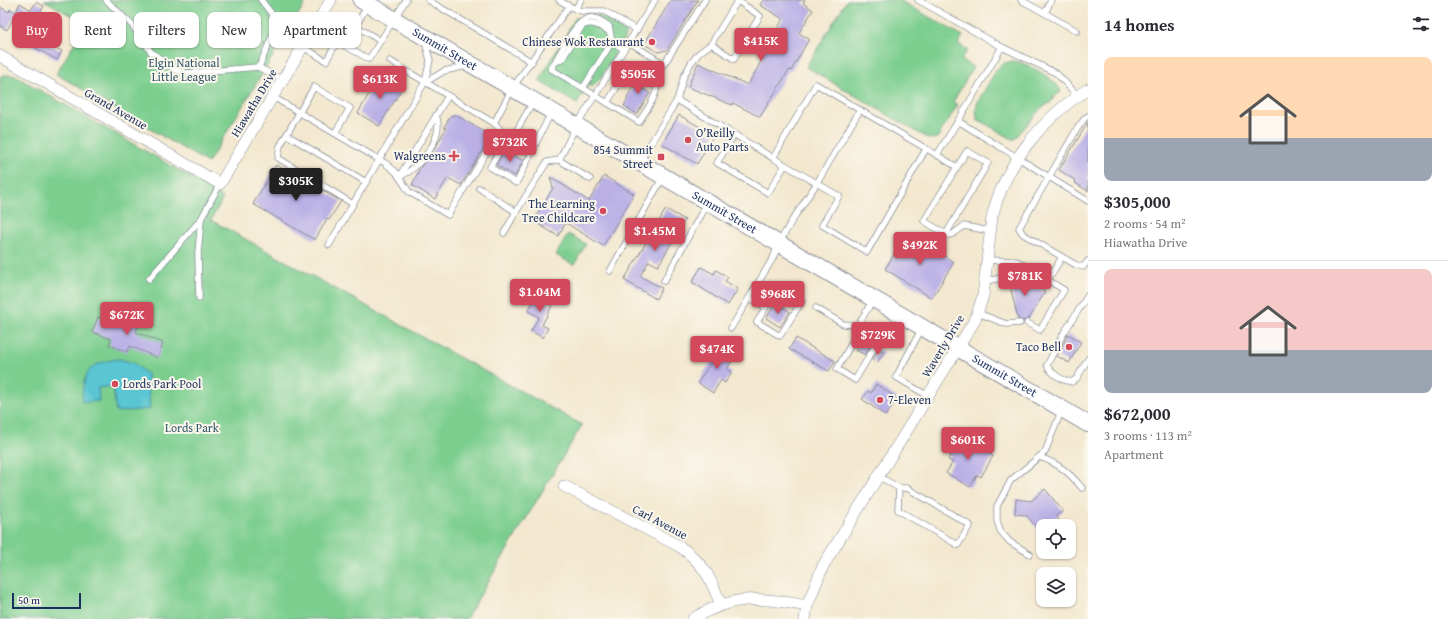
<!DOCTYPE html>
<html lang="en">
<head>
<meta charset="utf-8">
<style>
  body { margin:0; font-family:"Gentium Book Plus",serif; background:#f2f2f3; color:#2b2b33; height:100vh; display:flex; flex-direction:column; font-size:15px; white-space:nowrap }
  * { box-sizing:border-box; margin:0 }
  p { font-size:13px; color:#7c7c81 }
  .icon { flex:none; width:22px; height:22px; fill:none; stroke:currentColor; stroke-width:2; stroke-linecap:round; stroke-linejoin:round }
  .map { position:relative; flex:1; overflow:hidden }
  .details { display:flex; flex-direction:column; background:#fff; width:360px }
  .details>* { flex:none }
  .hud { position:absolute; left:12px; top:12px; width:380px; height:36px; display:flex; gap:8px }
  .controls { position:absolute; left:1036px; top:519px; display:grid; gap:8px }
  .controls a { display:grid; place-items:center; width:40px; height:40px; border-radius:8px; background:#fff; box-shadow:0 1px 3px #0004; font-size:20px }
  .scale { position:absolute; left:12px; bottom:10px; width:69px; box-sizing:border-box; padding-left:4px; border:2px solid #1b2f5e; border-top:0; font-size:11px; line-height:14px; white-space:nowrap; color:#1b2f5e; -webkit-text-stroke:3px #fbf7ec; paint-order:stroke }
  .price { position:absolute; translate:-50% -34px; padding:0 9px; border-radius:4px; background:#d1495b; color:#fff; font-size:13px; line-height:26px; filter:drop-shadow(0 1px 2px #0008) }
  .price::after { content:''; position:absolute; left:50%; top:24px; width:12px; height:9px; margin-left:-6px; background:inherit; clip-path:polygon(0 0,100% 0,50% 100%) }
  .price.current { background:#222; color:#fff }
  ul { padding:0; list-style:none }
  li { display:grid; align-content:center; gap:8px; height:212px; padding:0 16px }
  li+li { border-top:1px solid #e1e1e2 }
  li span { display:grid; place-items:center; height:124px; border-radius:8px; color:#555 }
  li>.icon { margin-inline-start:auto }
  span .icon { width:72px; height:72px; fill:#fffc; stroke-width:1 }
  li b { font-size:17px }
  h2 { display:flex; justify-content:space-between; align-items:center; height:48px; padding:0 16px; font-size:17px }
  .pill { padding:0 14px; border-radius:8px; background:#fff; box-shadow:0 1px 3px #0004; font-size:14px; line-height:36px }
  .pill.current { background:#d1495b; color:#fff }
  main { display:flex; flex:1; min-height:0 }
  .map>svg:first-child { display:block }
  .green { fill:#7cce8f; stroke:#4c7e76 }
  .water { fill:#5ac5d3; stroke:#3a7a98 }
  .building { fill:#bab0e6 }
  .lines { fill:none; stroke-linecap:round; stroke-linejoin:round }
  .service-casing { stroke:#878c96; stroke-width:7 }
  .minor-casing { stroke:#878c96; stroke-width:12 }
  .secondary-casing { stroke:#878c96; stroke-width:18 }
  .service { stroke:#fff; stroke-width:5.5 }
  .minor { stroke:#fff; stroke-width:11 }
  .secondary { stroke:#fff; stroke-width:16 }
  .poi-dot { fill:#d1495b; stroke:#fbf7ec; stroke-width:1.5 }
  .labels { text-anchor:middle; stroke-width:4; stroke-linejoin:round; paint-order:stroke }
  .poi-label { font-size:12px; fill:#1b2f5e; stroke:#fbf7ec; text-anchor:end }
  .street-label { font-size:12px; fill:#1b2f5e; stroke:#fbf7ec }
  .park-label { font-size:12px; fill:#33576a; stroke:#fbf7ec }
</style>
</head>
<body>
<main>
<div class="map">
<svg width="1088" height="619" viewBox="0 0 1088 619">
  <rect width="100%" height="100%" fill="#fbf7ec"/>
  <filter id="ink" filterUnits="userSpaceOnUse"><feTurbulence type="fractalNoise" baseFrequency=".025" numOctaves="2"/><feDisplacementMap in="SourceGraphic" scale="8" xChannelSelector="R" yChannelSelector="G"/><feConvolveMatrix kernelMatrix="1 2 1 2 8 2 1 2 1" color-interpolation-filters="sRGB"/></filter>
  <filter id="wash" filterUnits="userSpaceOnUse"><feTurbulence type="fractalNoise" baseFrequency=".012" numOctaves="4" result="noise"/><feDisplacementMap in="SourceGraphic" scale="16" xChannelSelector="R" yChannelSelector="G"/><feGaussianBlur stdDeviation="0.9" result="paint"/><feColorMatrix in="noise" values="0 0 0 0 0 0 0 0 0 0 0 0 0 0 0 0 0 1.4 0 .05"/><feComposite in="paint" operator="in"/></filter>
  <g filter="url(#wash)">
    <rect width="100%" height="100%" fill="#f3e8cf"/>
    <g class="green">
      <path d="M44,0H307L208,163L56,74L86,24Z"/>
      <path d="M847,0H899L963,36L958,44L968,50L961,60L973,67L953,102L958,105L937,138L929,139L806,67Z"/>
      <path d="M594,15L600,16L627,32L622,43L619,41L613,50L616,53L601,77L592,87L588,85L577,104L539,81L576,17L579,19Z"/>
      <path d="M1013,61C1026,62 1057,79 1061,92L1055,96L1050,103L1042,107L1014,140L977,119L976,109L978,101L997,69L1004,63Z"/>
      <path d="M3,75H12L17,77L201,183L223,198L211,220L582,425L466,619H0V77Z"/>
      <path d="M568,234L586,244L574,265L556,255Z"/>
    </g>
    <path class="water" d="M119,359L133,363L147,374L150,409L116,412L113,386L98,388L99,401L82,402C83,372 88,363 119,359Z"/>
    <g id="blocks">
      <g class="building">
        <path d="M671,0H698L667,50L658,52L644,44Z"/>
        <path d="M763,0H805L803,3L813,10L799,33L809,39L791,71L789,70L760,117L733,103L732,105L688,87L698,63L748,85L764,56L762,55L783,19L760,5Z"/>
        <path d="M36,2L44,6L34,23L43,28L41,31L52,37L48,44L62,51L57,60L20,39L30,21L16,13L7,30L0,26V7L9,12L10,9L16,12L20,3L31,10Z"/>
        <path d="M642,72L649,78L643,89L650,93L637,114L624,106L628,98L627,97Z"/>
        <path d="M381,73L403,87L379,126L358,113Z"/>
        <path d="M454,114L486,133L484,135L490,138L461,185L448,178L435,199L412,185L420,168L437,145L446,128L444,127L451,115L453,116Z"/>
        <path d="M679,115L714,135L697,164L662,144Z"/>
        <path d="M1088,122V191L1075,183L1076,181L1059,170Z"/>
        <path d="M505,150L523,161L515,176L496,165Z"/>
        <path d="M276,165L341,201L329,220L327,219L315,240L253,204Z"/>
        <path d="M604,176L634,194L603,246L566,223L558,236L533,221L553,188L550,177L589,201Z"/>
        <path d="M666,209L685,220L658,266L649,261L640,276L662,288L656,299L624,280Z"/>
        <path d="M907,233L954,262L932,298L885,269Z"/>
        <path d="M701,267L714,274L716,270L728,277L725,281L738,289L728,305L692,282Z"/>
        <path d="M1006,268L1013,273V276L1015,279L1022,278L1045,292L1029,319L1023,321L1018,319L1009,281L1012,276L1007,273Z"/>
        <path d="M538,292L550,298L547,303L552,306L542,325L548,328L543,338L531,331L539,317L528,311Z"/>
        <path d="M776,303L790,312L780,327L766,318Z"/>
        <path d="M119,314L139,323L136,332L163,343L158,358L130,346L127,352L109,345L111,339L92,332L98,317L115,324Z"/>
        <path d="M1068,334L1081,342L1069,363L1057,356Z"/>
        <path d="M796,338L835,361L829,371L789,349Z"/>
        <path d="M862,339L871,344L865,355L856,350Z"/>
        <path d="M720,347L735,356L727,369L732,372L725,383L721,380L713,393L698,383Z"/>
        <path d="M879,349L884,352L877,363L872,360Z"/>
        <path d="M876,384L897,398L886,416L862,399L868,391L871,393Z"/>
        <path d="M955,437L972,448L976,442L991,451L990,454L993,456L981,477L977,475L970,487L946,473L953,462L948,460L951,455L946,452Z"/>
        <path d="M1045,489L1063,511L1056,516L1061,523L1058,526H1043V535L1026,515L1015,514L1016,499L1031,501Z"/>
      </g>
    </g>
  </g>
  <g filter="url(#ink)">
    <use href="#blocks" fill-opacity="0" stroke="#878c96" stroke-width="1"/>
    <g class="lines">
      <g class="service-casing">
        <g id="service">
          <path d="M106,0L132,25L151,52L176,70L187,73L258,67L283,80"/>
          <path d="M428,0L532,62"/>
          <path d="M918,0L1002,47L958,121"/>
          <path d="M1021,0L1077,31"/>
          <path d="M569,6L581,11H604L637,30"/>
          <path d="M575,9L581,0"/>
          <path d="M1045,13L1051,0"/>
          <path d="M320,19L344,33"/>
          <path d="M356,26L379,40"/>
          <path d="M338,42L369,59L406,0"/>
          <path d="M612,42L624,49"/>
          <path d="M629,42L664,64L705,0"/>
          <path d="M711,44L734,59L760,16L738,1"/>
          <path d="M303,47L326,61C334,48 341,30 356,26L367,6"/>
          <path d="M1002,47L1056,73L1078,96"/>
          <path d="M555,63L563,58L582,26C593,20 601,27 610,32"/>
          <path d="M259,67L277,24L274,17L261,0"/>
          <path d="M426,82L444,71L467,66"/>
          <path d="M583,88L551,69C559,56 574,21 589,18C597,17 603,22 609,26L612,42L583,88L639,122C647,108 669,84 648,71C641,66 636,66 628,69L616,63"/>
          <path d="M273,97L385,163L396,172L409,192L448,215L499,132V128L494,123L390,61"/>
          <path d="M677,100L684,76L691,63L699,53L711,44L738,0"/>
          <path d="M533,102L514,135L504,143L490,167L516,183C529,160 539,136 551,113"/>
          <path d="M607,103L628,69"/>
          <path d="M860,110L816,84L773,158L839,196L822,225L867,252L926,149"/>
          <path d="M1088,116L1085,118L1077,129L1019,228L1023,234L1076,265L1083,267L1088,261"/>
          <path d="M494,123L512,89L569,6L559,0"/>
          <path d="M335,133L350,108L314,87L280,146L278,158L353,204L425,82L430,60L425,42"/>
          <path d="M287,135L366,182"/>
          <path d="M514,135L533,146"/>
          <path d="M734,135L717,163L768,193L785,165"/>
          <path d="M559,160L590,179"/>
          <path d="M640,161L677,100L773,158"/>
          <path d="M399,177L448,96"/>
          <path d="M399,177C419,169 445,138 436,115"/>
          <path d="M479,188L516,212L547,162L559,160L576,126L655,0"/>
          <path d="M990,231L964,226L953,234L948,235L924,221L957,167L937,155L958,121L1088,201"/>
          <path d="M504,233L516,212"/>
          <path d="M946,234L988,163L967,151L957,167"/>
          <path d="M329,245L353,204"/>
          <path d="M987,260L1017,261L1064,290L1040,330L1027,323"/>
          <path d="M610,271L663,177"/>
          <path d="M1017,275L1035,271"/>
          <path d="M149,279L201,219L220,184"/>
          <path d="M1048,280L1062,257"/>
          <path d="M664,281L707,203"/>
          <path d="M985,281L1008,277"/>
          <path d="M1088,295L1062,336L1047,365C1050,373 1063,381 1072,382L1077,378L1088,359"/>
          <path d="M199,298L198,253L201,219"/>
          <path d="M750,298L766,307L757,322L780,336L802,301L779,287L766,307"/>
          <path d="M816,308L843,324L858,325L877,338V343L855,380L837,369L855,337L858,325L873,300"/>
          <path d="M978,313L1006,324L1020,323"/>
          <path d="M731,328L773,258L779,243L793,219L817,183L860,110L937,155"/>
          <path d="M922,328L896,377L928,396"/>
          <path d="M1039,457C1058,463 1070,473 1082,488"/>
          <path d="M878,476L899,488H907L970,525L958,545L898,510L899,488"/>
          <path d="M1030,554L1010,542L1001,532L997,521V506L1011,480L1045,452L1062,409"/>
        </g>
      </g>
      <g class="minor-casing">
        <g id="minor">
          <path d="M0,56L220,184L331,0"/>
          <path d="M564,486L679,546C704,563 710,577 721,605"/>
          <path d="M693,619C732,594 763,597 807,606"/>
          <path d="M805,619L807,606L823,566L975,320L983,296L992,217C1005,164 1042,118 1088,89"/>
        </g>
      </g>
      <g class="secondary-casing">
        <g id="secondary">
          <path id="s1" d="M361,0L1088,424"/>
        </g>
      </g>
      <use href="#service" class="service"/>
      <use href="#minor" class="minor"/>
      <use href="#secondary" class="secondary"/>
    </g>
  </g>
  <g class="poi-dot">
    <circle cx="652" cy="42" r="4"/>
    <circle cx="688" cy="140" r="4"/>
    <path d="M452 150h4v4h4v4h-4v4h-4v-4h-4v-4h4z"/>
    <rect x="657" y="153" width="8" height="8" rx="2"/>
    <circle cx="603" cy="211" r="4"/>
    <circle cx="1069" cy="347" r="4"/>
    <circle cx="115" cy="384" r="4"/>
    <circle cx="880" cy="400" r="4"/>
  </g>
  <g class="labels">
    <g class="poi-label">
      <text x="644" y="46">Chinese Wok Restaurant</text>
      <text x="696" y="137" text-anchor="start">O'Reilly<tspan x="696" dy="14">Auto Parts</tspan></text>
      <text x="653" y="154">854 Summit<tspan x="653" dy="14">Street</tspan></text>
      <text x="446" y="160">Walgreens</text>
      <text x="595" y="208">The Learning<tspan x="595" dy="14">Tree Childcare</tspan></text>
      <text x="1061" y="351">Taco Bell</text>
      <text x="123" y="388" text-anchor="start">Lords Park Pool</text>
      <text x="888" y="404" text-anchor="start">7-Eleven</text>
    </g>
    <g class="street-label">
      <text dy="4" stroke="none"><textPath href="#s1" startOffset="97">Summit Street</textPath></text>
      <text transform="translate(254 103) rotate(-59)" y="4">Hiawatha Drive</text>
      <text transform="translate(116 109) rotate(30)" y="4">Grand Avenue</text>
      <text dy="4" stroke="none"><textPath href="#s1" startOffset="421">Summit Street</textPath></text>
      <text transform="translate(943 346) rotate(-59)" y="4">Waverly Drive</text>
      <text dy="4" stroke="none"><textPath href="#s1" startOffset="745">Summit Street</textPath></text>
      <text transform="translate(660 522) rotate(28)" y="4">Carl Avenue</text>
    </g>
    <g class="park-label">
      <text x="184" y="67">Elgin National<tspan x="184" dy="14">Little League</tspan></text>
      <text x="192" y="432">Lords Park</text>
    </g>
  </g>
</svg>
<div class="controls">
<a><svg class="icon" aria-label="locate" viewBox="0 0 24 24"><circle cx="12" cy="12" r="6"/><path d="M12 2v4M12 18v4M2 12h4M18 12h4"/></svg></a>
<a><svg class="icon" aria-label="layers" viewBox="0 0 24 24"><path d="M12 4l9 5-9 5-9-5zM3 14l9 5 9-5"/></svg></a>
</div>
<div class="scale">50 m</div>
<b class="price" style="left:761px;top:62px">$415K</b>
<b class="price" style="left:638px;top:95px">$505K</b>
<b class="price" style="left:380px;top:100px">$613K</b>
<b class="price" style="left:510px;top:163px">$732K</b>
<b class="price current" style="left:296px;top:202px">$305K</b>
<b class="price" style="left:655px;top:252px">$1.45M</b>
<b class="price" style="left:920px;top:266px">$492K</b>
<b class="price" style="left:1025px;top:297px">$781K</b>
<b class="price" style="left:540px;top:313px">$1.04M</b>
<b class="price" style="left:778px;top:315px">$968K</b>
<b class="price" style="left:127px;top:336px">$672K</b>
<b class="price" style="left:878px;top:356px">$729K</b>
<b class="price" style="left:717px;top:370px">$474K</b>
<b class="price" style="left:968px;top:461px">$601K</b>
<div class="hud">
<a class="pill current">Buy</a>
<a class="pill">Rent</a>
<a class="pill">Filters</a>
<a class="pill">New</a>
<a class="pill">Apartment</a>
</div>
</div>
<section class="details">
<h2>14 homes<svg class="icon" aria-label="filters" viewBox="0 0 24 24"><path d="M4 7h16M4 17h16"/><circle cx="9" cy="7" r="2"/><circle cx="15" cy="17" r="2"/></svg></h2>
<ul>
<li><span style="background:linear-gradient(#ffd9b3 65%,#9aa5b1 0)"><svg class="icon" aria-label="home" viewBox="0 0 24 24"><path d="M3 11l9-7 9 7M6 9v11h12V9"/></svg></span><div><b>$305,000</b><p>2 rooms · 54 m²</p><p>Hiawatha Drive</p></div></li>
<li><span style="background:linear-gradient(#f6c9c9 65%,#9aa5b1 0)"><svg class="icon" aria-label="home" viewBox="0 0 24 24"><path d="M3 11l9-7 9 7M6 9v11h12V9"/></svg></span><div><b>$672,000</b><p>3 rooms · 113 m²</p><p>Apartment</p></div></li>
</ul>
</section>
</main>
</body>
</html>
